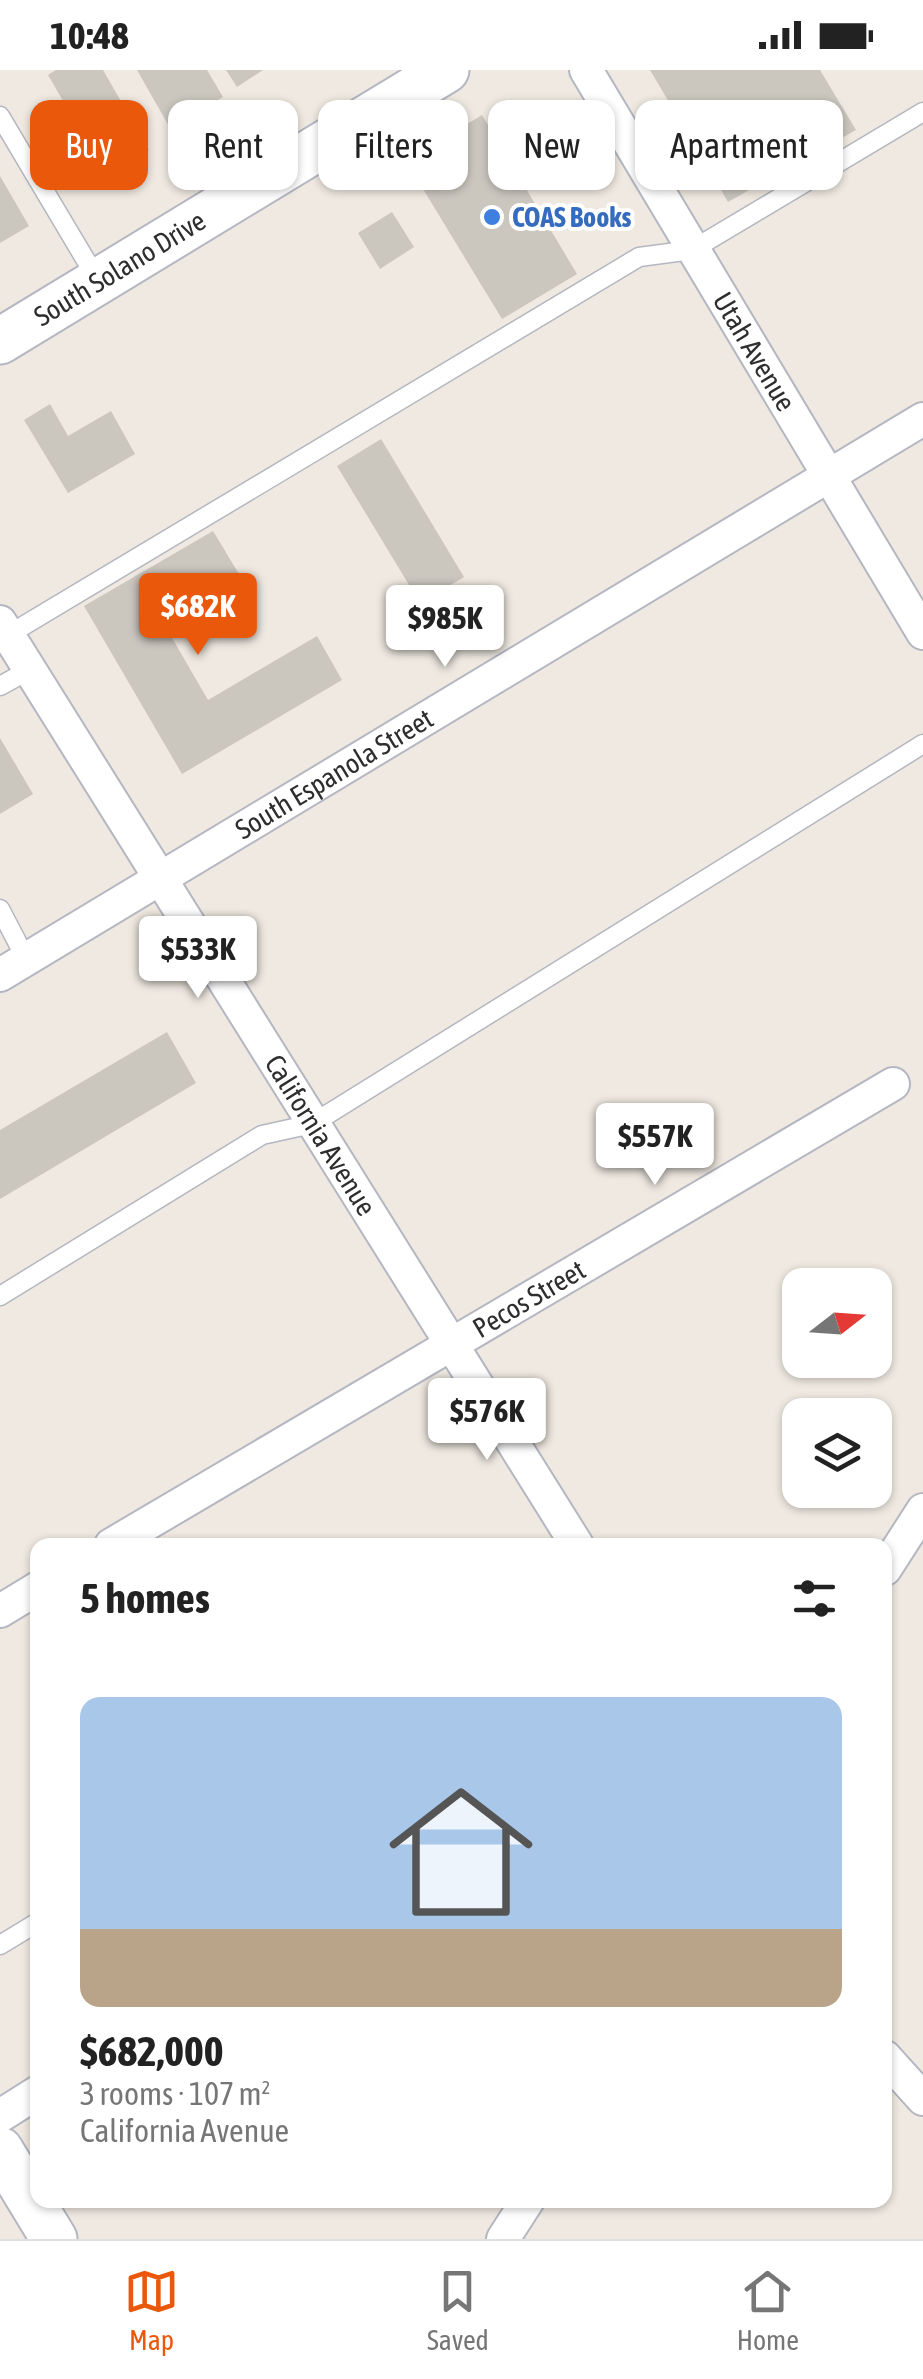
<!DOCTYPE html>
<html lang="en">
<head>
<meta charset="utf-8">
<style>
  body { margin:0; font-family:"Asap Condensed",sans-serif; background:#f2f2f2; color:#222; height:100vh; display:flex; flex-direction:column; font-size:38px; white-space:nowrap }
  * { box-sizing:border-box; margin:0 }
  p { font-size:32px; color:#767676 }
  .icon { flex:none; width:55px; height:55px; fill:none; stroke:currentColor; stroke-width:2; stroke-linecap:round; stroke-linejoin:round }
  .map { position:relative; flex:1; overflow:hidden }
  .details { position:absolute; left:30px; top:1468px; width:862px; height:670px; display:flex; flex-direction:column; background:#fff; border-radius:20px; box-shadow:0 2px 8px #0004 }
  .details>* { flex:none }
  .guide { position:absolute; left:30px; top:30px; width:865px; height:90px; display:flex; gap:20px }
  .needle { width:65px; rotate:73deg }
  .tools { position:absolute; left:782px; top:1198px; display:grid; gap:20px }
  .tools a { display:grid; place-items:center; width:110px; height:110px; border-radius:20px; background:#fff; box-shadow:0 2px 8px #0004; font-size:50px }
  .price { position:absolute; translate:-50% -85px; padding:0 22px; border-radius:10px; background:#fff; color:#222; font-size:32px; line-height:65px; filter:drop-shadow(0 2px 5px #0008) }
  .price::after { content:''; position:absolute; left:50%; top:60px; width:30px; height:22px; margin-left:-15px; background:inherit; clip-path:polygon(0 0,100% 0,50% 100%) }
  .price.on { background:#ea580c; color:#fff }
  ul { padding:0; list-style:none }
  li { display:grid; align-content:center; gap:20px; height:530px; padding:0 50px }
  li+li { border-top:2px solid #e0e0e0 }
  li span { display:grid; place-items:center; height:310px; border-radius:20px; color:#555 }
  li>.icon { margin-inline-start:auto }
  span .icon { width:180px; height:180px; fill:#fffc; stroke-width:1 }
  li b { font-size:42px }
  h2 { display:flex; justify-content:space-between; align-items:center; height:120px; padding:0 50px; font-size:42px }
  .tag { padding:0 35px; border-radius:20px; background:#fff; box-shadow:0 2px 8px #0004; font-size:35px; line-height:90px }
  .tag.on { background:#ea580c; color:#fff }
  .status { display:flex; justify-content:space-between; align-items:center; height:70px; padding:0 50px; background:#fff; direction:ltr }
  .status svg { height:28px; fill:currentColor }
  .tab-bar { display:flex; justify-content:space-around; align-items:center; height:140px; border-top:2px solid #e0e0e0; background:#fff; font-size:28px; color:#767676 }
  .tab-bar a { display:grid; justify-items:center; gap:5px }
  .tab-bar .on { color:#ea580c }
  .map>svg:first-child { display:block }
  .building { fill:#cbc7bf }
  .lines { fill:none; stroke-linecap:round; stroke-linejoin:round }
  .lane-casing { stroke:#b4b7c1; stroke-width:21 }
  .street-casing { stroke:#b4b7c1; stroke-width:36 }
  .secondary-casing { stroke:#b4b7c1; stroke-width:49 }
  .lane { stroke:#fff; stroke-width:18 }
  .street { stroke:#fff; stroke-width:32 }
  .secondary { stroke:#fff; stroke-width:45 }
  .shop-dot { fill:#3f7fe0; stroke:#fff; stroke-width:4 }
  .labels { text-anchor:middle; stroke-width:8; stroke-linejoin:round; paint-order:stroke }
  .shop-label { font-size:28px; font-weight:bold; fill:#366cbe; stroke:#fff; text-anchor:start }
  .street-label { font-size:28px; fill:#2e2e2e; stroke:#fff }
</style>
</head>
<body>
<div class="status"><b>10:48</b><svg viewBox="0 0 49 12"><path d="M0 12V9h3v3zM5 12V6h3v6zM10 12V3h3v9zM15 12V0h3v12zM26 1h20v11H26zM47 4h2v5h-2z"/></svg></div>
<div class="map">
<svg width="923" height="2169" viewBox="0 0 923 2169">
  <rect width="100%" height="100%" fill="#efe9e1"/>
  <g class="building">
    <path d="M56,0H103L149,80L106,105L48,5Z"/>
    <path d="M137,0H207L223,27L170,58Z"/>
    <path d="M226,0H263L237,17Z"/>
    <path d="M650,0H820L856,60L728,132Z"/>
    <path d="M482,45L577,204L502,249L406,91Z"/>
    <path d="M0,106L29,156L0,173Z"/>
    <path d="M392,142L414,177L380,199L358,163Z"/>
    <path d="M50,334L68,366L111,341L135,384L68,423L24,350Z"/>
    <path d="M381,369L464,507L420,533L337,396Z"/>
    <path d="M213,461L242,509L164,554L208,630L317,566L342,610L182,704L84,536Z"/>
    <path d="M0,668L33,724L0,744Z"/>
    <path d="M167,962L196,1013L0,1129V1060Z"/>
  </g>
  <g class="lines">
    <g class="lane-casing">
      <g id="lane">
        <path d="M0,46L97,209"/>
        <path d="M8,565L639,187L692,180L923,42"/>
        <path d="M0,616L29,600"/>
        <path d="M0,839L26,889"/>
        <path d="M0,1226L262,1065L312,1054L923,674"/>
        <path d="M0,1875L38,1852"/>
      </g>
    </g>
    <g class="street-casing">
      <g id="street">
        <path id="s1" d="M586,0L923,563"/>
        <path id="s2" d="M0,552L577,1475"/>
        <path id="s3" d="M0,905L923,349"/>
        <path id="s4" d="M111,1475L893,1014"/>
        <path d="M885,1499L923,1440"/>
        <path d="M0,1541L38,1518"/>
        <path d="M885,1987L923,2029"/>
        <path d="M0,2046L38,2022"/>
        <path d="M503,2169L528,2130"/>
      </g>
    </g>
    <g class="secondary-casing">
      <g id="secondary">
        <path id="s5" d="M0,271L446,0"/>
        <path d="M0,2080L54,2169"/>
      </g>
    </g>
    <use href="#lane" class="lane"/>
    <use href="#street" class="street"/>
    <use href="#secondary" class="secondary"/>
  </g>
  <circle class="shop-dot" cx="492" cy="147" r="10"/>
  <g class="labels">
    <g class="shop-label">
      <text x="512" y="157">COAS Books</text>
    </g>
    <g class="street-label">
      <text dy="10" stroke="none"><textPath href="#s5" startOffset="140">South Solano Drive</textPath></text>
      <text dy="10" stroke="none"><textPath href="#s1" startOffset="328">Utah Avenue</textPath></text>
      <text dy="10" stroke="none"><textPath href="#s3" startOffset="390">South Espanola Street</textPath></text>
      <text dy="10" stroke="none"><textPath href="#s2" startOffset="605">California Avenue</textPath></text>
      <text dy="10" stroke="none"><textPath href="#s4" startOffset="485">Pecos Street</textPath></text>
    </g>
  </g>
</svg>
<div class="tools">
<a><svg class="needle" viewBox="-14 -14 28 28"><path d="M0-13l5 13h-10z" fill="#e53935"/><path d="M0 13l5-13h-10z" fill="#767676"/></svg></a>
<a><svg class="icon" aria-label="layers" viewBox="0 0 24 24"><path d="M12 4l9 5-9 5-9-5zM3 14l9 5 9-5"/></svg></a>
</div>
<b class="price on" style="left:198px;top:588px">$682K</b>
<b class="price" style="left:445px;top:600px">$985K</b>
<b class="price" style="left:198px;top:931px">$533K</b>
<b class="price" style="left:655px;top:1118px">$557K</b>
<b class="price" style="left:487px;top:1393px">$576K</b>
<div class="guide">
<a class="tag on">Buy</a>
<a class="tag">Rent</a>
<a class="tag">Filters</a>
<a class="tag">New</a>
<a class="tag">Apartment</a>
</div>
<section class="details">
<h2>5 homes<svg class="icon" aria-label="filters" viewBox="0 0 24 24"><path d="M4 7h16M4 17h16"/><circle cx="9" cy="7" r="2"/><circle cx="15" cy="17" r="2"/></svg></h2>
<ul>
<li><span style="background:linear-gradient(#a9c7e8 75%,#b9a48a 0)"><svg class="icon" aria-label="home" viewBox="0 0 24 24"><path d="M3 11l9-7 9 7M6 9v11h12V9"/></svg></span><div><b>$682,000</b><p>3 rooms · 107 m²</p><p>California Avenue</p></div></li>
</ul>
</section>
</div>
<nav class="tab-bar">
<a class="on"><svg class="icon" aria-label="map" viewBox="0 0 24 24"><path d="M3 6l6-2 6 2 6-2v14l-6 2-6-2-6 2zM9 4v14M15 6v14"/></svg>Map</a>
<a><svg class="icon" aria-label="saved" viewBox="0 0 24 24"><path d="M7 4h10v16l-5-4-5 4z"/></svg>Saved</a>
<a><svg class="icon" aria-label="home" viewBox="0 0 24 24"><path d="M3 11l9-7 9 7M6 9v11h12V9"/></svg>Home</a>
</nav>
</body>
</html>
